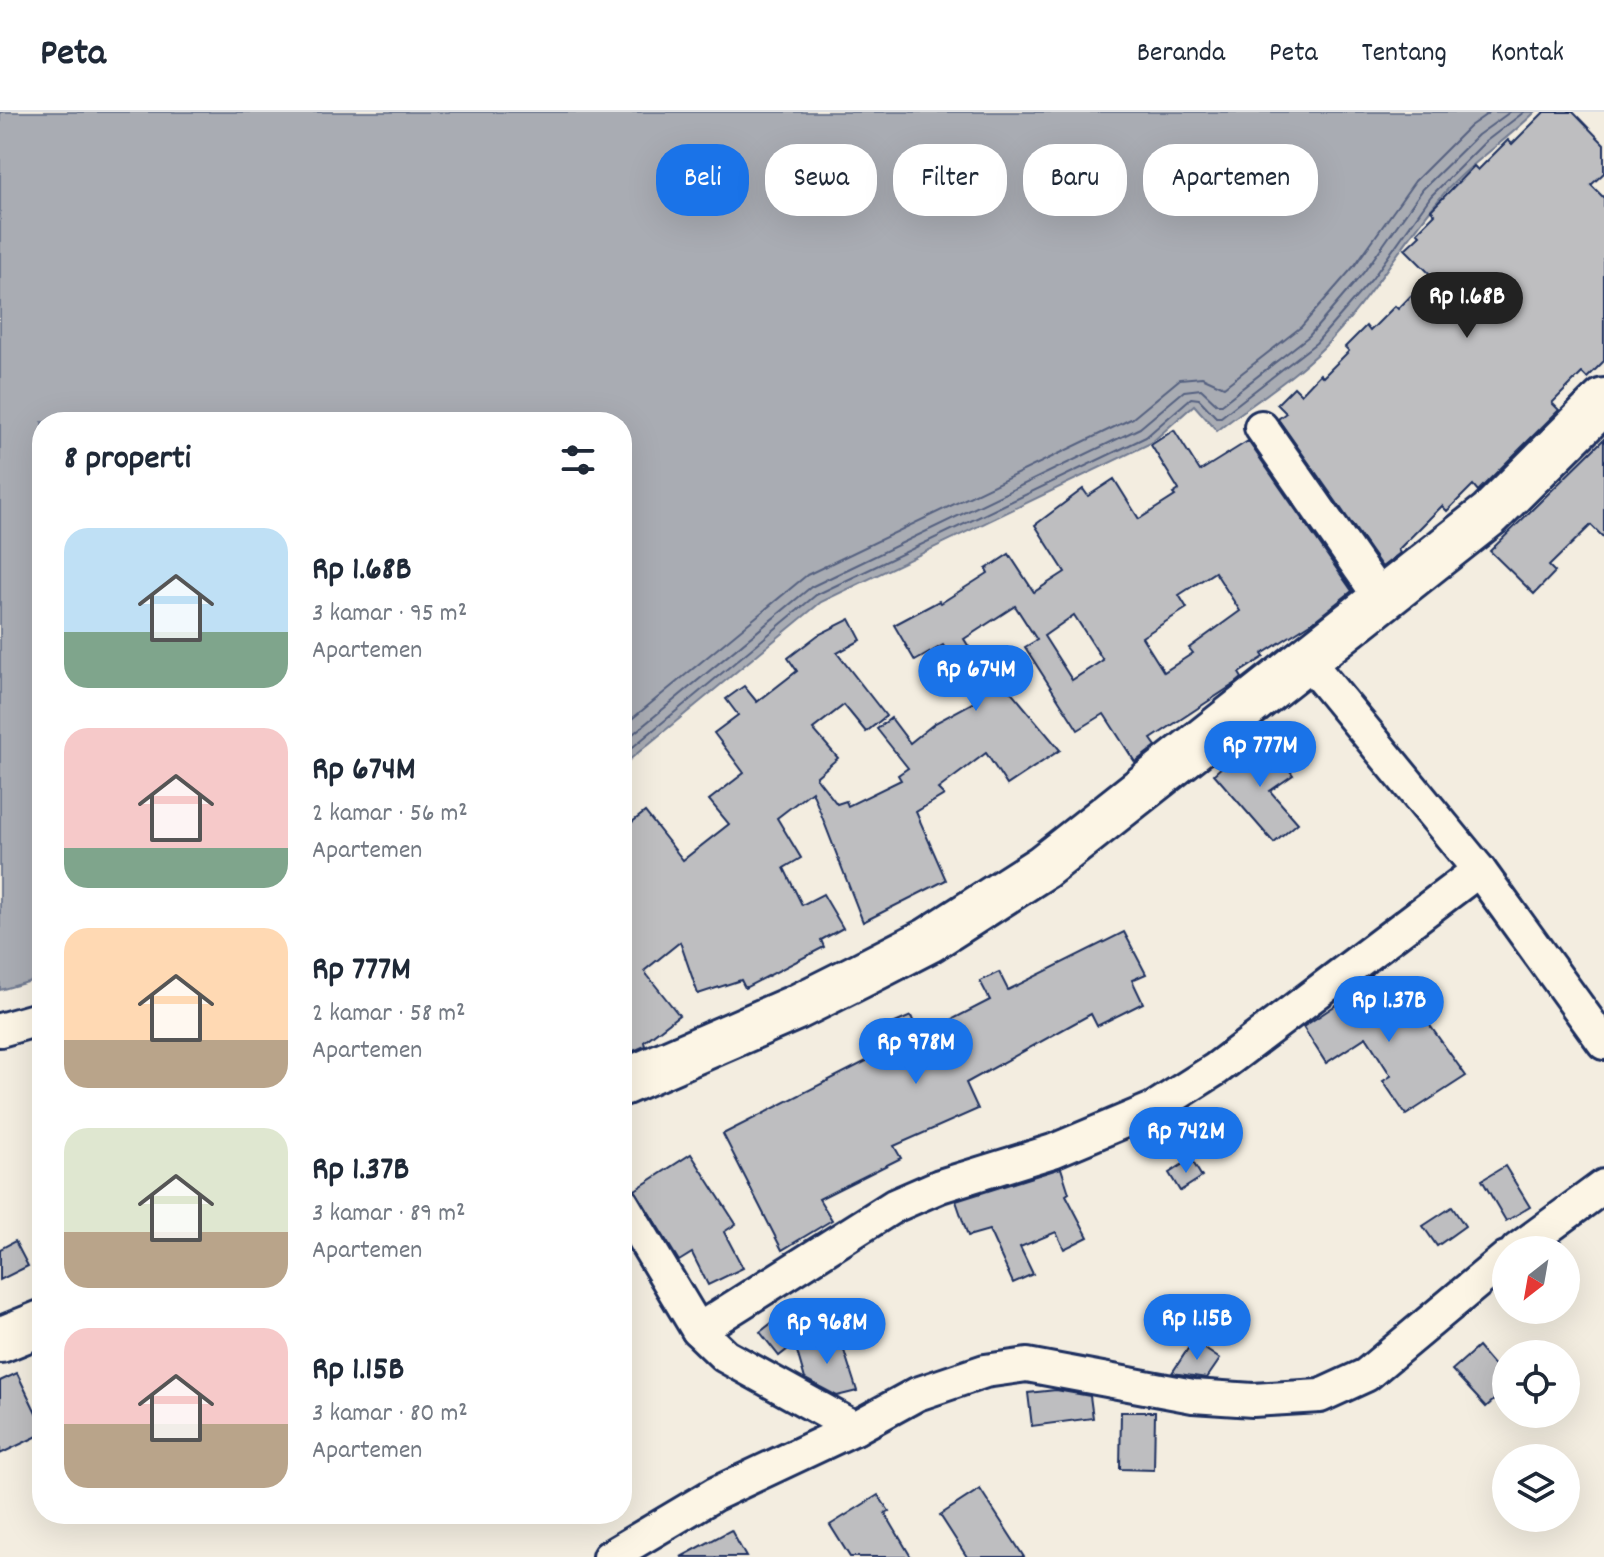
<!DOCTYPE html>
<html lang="id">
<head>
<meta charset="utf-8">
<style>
  body { margin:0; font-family:Dekko,sans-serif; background:#f2f2f3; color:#1f2937; height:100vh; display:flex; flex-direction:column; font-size:30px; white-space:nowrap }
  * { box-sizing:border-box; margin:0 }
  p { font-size:26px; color:#747a83 }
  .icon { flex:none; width:44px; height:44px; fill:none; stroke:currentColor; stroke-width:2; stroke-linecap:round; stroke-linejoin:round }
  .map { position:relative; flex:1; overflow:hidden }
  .drawer { position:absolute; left:32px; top:300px; width:600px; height:1112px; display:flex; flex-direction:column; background:#fff; border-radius:32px; box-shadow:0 8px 32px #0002 }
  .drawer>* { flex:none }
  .guide { position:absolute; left:656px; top:32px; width:760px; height:72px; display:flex; gap:16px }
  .needle { width:52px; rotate:211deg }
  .buttons { position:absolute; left:1492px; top:1124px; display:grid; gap:16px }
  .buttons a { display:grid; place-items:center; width:88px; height:88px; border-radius:50%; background:#fff; box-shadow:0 8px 32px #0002; font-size:40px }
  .price { position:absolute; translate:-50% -68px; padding:0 18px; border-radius:28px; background:#1a73e8; color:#fff; font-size:26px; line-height:52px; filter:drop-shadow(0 2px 4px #0008) }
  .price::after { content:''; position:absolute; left:50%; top:48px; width:24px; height:18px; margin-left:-12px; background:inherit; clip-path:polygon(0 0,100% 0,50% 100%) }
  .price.current { background:#222; color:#fff }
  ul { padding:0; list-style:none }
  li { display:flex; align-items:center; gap:24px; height:200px; padding:0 32px }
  li span { display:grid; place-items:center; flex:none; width:224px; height:160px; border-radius:24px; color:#555 }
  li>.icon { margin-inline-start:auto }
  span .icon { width:96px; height:96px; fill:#fffc; stroke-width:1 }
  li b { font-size:34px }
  h2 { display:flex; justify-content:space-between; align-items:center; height:96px; padding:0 32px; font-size:34px }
  .pill { padding:0 28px; border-radius:32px; background:#fff; box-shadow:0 8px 32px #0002; font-size:28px; line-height:72px }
  .pill.current { background:#1a73e8; color:#fff }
  header { display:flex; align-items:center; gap:48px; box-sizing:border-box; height:112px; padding:0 40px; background:#fff; border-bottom:2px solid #e0e1e3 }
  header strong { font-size:38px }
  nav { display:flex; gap:44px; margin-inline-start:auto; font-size:28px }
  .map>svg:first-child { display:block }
  .water { fill:#a9acb3; stroke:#707a91; stroke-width:2 }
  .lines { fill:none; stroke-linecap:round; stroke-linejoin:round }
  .shore { stroke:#546180; stroke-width:2 }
  .building { fill:#bebec0; stroke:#1b2f5e; stroke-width:2; fill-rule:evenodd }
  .minor-casing { stroke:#1b2f5e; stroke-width:38 }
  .highway-casing { stroke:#1b2f5e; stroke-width:50 }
  .minor { stroke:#fcf5e5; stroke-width:32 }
  .highway { stroke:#fcf5e5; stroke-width:44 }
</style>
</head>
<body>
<header>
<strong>Peta</strong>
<nav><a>Beranda</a><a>Peta</a><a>Tentang</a><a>Kontak</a></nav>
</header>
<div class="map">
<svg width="1604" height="1445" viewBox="0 0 1604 1445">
  <rect width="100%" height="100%" fill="#f3ede0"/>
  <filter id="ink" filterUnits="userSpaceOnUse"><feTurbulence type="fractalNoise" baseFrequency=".0125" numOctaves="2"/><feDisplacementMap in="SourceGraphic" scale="16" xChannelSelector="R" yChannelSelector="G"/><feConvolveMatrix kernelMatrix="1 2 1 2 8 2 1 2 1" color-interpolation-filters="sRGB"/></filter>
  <g filter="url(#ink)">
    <path class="water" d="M0,0H1535C1503,32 1464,55 1436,91C1397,138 1367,192 1323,236C1292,267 1251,292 1217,319L1194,293L1151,331L821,490L622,654V310H42V866L0,878Z"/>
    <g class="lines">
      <g class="shore">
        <path d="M622,615L807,463L1133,306L1180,267L1202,265L1224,275L1301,215L1355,153L1415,69L1470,14L1490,0"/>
        <path d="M622,631L811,475L1140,316L1184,279L1201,277L1217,292H1222L1309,224L1364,160L1423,77L1478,23L1510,0"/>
        <path d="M622,644L816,483L1146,325L1191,286L1199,287L1216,305H1221L1316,231L1372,167L1431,84L1485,30L1524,0"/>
      </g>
    </g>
    <g class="building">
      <path d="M1544,0H1573L1604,32V61L1591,73L1604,86V249L1587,266L1582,261L1552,291L1559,298L1478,379L1473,373L1447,399L1442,394L1398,438L1400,441L1382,455L1278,307L1286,301L1277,292L1294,275L1301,282L1320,262L1323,265L1349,239L1345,235L1366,214L1370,219L1395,194L1398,197L1431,163L1405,137L1420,123L1417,120L1435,102L1431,98L1474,54L1478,58L1508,28L1512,32Z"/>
      <path d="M1174,318L1200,359L1248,329L1352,479L1314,509L1262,542L1264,545L1239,561L1242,566L1236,571L1151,627L1156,634L1135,650L1104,602L1078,618L1025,535L1037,528L1015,494L964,527L996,577L1004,571L1060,638L1007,673L986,641L938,677L944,683L916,700L946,768L863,810L812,679L777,706L801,746L784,756L802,793L823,782L843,816L821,828L824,835L745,876L741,868L698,882L680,830L644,859L679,903L644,930L645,934L622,944V718L645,700L683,748L729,712L709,688L744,661L714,621L738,603L726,587L744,574L757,590L797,559L788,546L818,523L850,507L861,528L837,541L886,604L866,620L844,593L813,617L838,646L816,665L837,692L846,689L848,694L901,668L898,663L908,656L877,617L891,606L910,631L935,611L978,588L943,533L915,549L894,513L939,489L941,491L988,461L986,457L1009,442L1034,480L1065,460L1035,413L1083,377L1088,384L1114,367L1139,407L1175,384L1173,382L1179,378L1151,333ZM1215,460L1240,499L1189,536L1193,541L1164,560L1142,525L1187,496L1179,483ZM1074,503L1103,548L1072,568L1044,524Z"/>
      <path d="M1604,327V426L1591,413L1549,454L1555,460L1534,482L1490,439Z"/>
      <path d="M1269,630L1293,663L1270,679L1298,711L1274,731L1214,662L1237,641L1244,649Z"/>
      <path d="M1124,820L1146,862L1132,868L1143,891L1097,914L1091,902L966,971L978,997L894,1034L901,1046L819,1087L832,1108L782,1138L723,1022L898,933L890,913L911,904L920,924L990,888L980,869L999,860L1008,878Z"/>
      <path d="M1372,863L1399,905L1416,894L1466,964L1406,1003L1383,969L1391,964L1366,925L1326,951L1303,915L1339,891L1338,889Z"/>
      <path d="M1179,1003L1190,1024L1169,1034L1160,1015Z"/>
      <path d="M691,1042L736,1112L724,1120L743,1156L708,1173L692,1141L679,1149L635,1078Z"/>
      <path d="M1191,1047L1202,1065L1180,1079L1169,1061Z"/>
      <path d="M1505,1054L1530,1095L1506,1109L1482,1068Z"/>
      <path d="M1061,1056L1069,1081L1066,1083L1088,1125L1064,1137L1056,1120L1020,1135L1033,1162L1013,1171L989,1118L968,1124L956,1089Z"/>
      <path d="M1452,1095L1465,1114L1437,1134L1423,1114Z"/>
      <path d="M15,1129L28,1154L0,1168V1137Z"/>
      <path d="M782,1203L801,1227L779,1244L760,1220Z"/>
      <path d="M839,1223L857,1279L837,1284L805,1267L796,1236Z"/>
      <path d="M1193,1229L1220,1247L1207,1266L1172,1261Z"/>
      <path d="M1478,1235L1495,1255L1506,1245V1277L1486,1295L1452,1258Z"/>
      <path d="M17,1261L42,1313V1322L0,1342V1269Z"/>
      <path d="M1056,1278L1090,1284L1093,1306L1032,1314L1028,1281Z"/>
      <path d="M1121,1300H1155L1154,1358L1120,1357Z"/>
      <path d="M980,1377L1024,1445H967L940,1403Z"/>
      <path d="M878,1383L889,1399L885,1401L911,1445H850L830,1413Z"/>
      <path d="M731,1418L746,1445H681Z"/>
    </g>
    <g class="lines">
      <g class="minor-casing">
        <g id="minor">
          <path d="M1261,315L1382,488"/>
          <path d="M1307,548L1479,758L1604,931"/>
          <path d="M0,918L42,906"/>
          <path d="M622,1091L698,1218L725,1244L855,1316"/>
          <path d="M1517,1138L1604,1074"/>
          <path d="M698,1218L894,1094L940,1074L1053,1039L1153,997L1216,957L1479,758"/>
          <path d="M609,1445L715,1382L855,1316L917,1282L985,1259L1027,1253L1193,1284L1253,1288L1320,1284L1366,1263L1506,1146"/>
        </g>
      </g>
      <g class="highway-casing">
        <g id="highway">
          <path d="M622,971L797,895L859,864L929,828L1043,755L1490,402L1604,289"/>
          <path d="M0,1228L42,1211"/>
        </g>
      </g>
      <use href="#minor" class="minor"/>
      <use href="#highway" class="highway"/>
    </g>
  </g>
</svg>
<div class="buttons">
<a><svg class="needle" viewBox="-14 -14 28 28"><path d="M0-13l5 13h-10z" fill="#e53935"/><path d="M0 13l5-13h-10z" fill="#747a83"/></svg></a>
<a><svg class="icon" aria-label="locate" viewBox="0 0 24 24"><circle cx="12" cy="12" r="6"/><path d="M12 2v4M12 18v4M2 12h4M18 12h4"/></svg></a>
<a><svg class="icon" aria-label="layers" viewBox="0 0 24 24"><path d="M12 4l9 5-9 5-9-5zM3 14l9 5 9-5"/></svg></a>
</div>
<b class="price current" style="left:1467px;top:228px">Rp 1.68B</b>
<b class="price" style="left:976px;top:601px">Rp 674M</b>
<b class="price" style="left:1260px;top:677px">Rp 777M</b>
<b class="price" style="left:1389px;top:932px">Rp 1.37B</b>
<b class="price" style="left:916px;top:974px">Rp 978M</b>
<b class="price" style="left:1186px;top:1063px">Rp 742M</b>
<b class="price" style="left:1197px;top:1250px">Rp 1.15B</b>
<b class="price" style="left:827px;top:1254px">Rp 968M</b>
<div class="guide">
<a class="pill current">Beli</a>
<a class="pill">Sewa</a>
<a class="pill">Filter</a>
<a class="pill">Baru</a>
<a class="pill">Apartemen</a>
</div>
<section class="drawer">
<h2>8 properti<svg class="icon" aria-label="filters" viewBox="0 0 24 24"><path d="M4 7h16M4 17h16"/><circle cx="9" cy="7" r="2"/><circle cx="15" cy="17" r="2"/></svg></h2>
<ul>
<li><span style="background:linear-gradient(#bfe0f5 65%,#7fa58c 0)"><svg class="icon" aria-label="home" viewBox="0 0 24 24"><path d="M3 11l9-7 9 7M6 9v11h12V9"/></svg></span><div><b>Rp 1.68B</b><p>3 kamar · 95 m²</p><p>Apartemen</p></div></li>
<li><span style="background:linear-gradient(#f6c9c9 75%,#7fa58c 0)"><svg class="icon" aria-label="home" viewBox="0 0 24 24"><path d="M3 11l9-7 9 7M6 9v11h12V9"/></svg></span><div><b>Rp 674M</b><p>2 kamar · 56 m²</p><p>Apartemen</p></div></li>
<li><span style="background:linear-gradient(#ffd9b3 70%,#b9a48a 0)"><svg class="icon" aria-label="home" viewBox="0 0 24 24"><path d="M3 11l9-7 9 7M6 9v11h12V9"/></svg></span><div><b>Rp 777M</b><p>2 kamar · 58 m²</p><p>Apartemen</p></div></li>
<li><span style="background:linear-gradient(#dfe7d0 65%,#b9a48a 0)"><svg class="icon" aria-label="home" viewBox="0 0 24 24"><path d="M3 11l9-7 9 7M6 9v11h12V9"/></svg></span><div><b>Rp 1.37B</b><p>3 kamar · 89 m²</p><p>Apartemen</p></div></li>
<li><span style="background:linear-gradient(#f6c9c9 60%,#b9a48a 0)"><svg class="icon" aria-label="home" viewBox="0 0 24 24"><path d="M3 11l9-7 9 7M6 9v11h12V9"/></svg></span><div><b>Rp 1.15B</b><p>3 kamar · 80 m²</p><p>Apartemen</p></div></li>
</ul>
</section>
</div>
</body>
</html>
